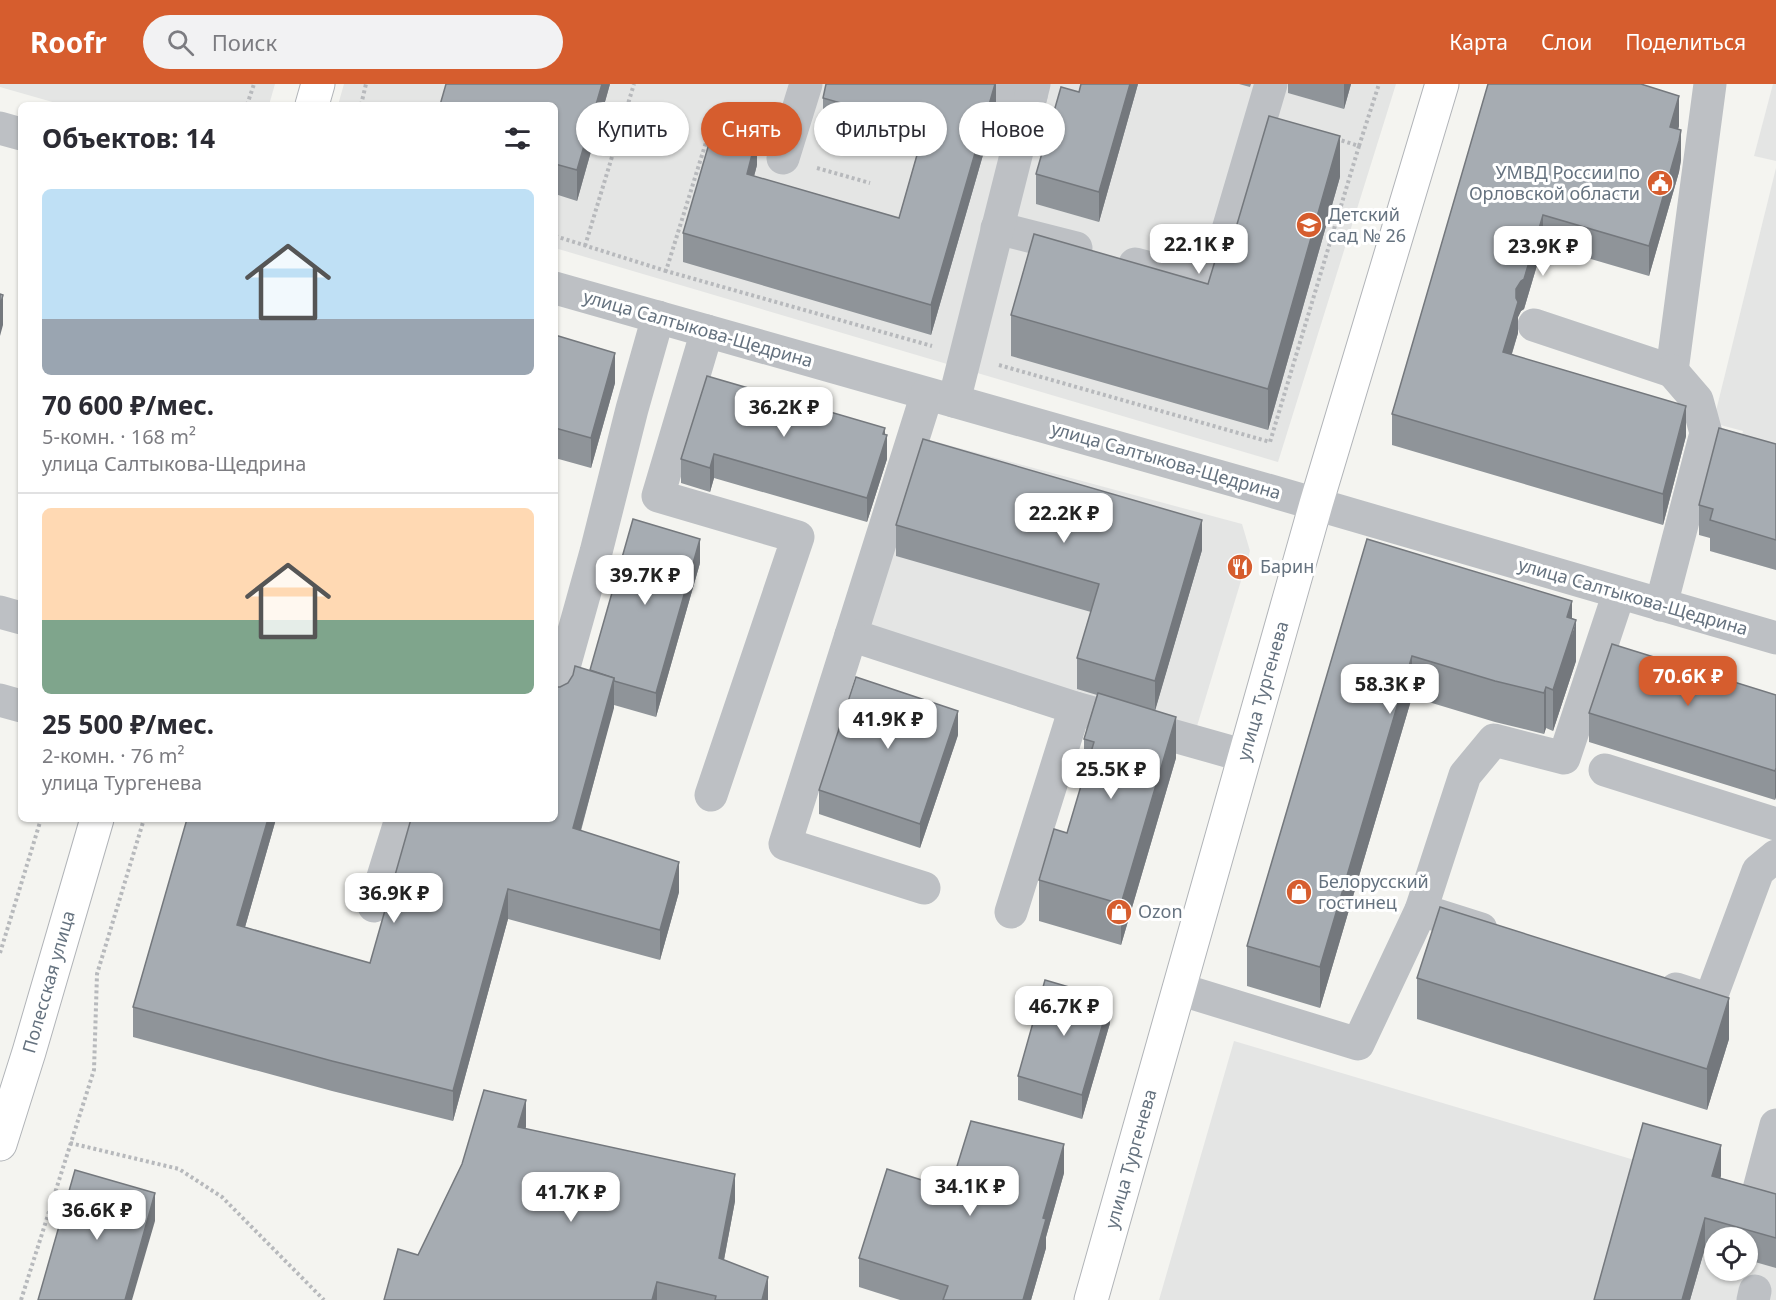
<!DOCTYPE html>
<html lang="ru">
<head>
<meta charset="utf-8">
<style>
  body { margin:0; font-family:"Noto Sans",sans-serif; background:#f2f2f3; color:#2b2b33; height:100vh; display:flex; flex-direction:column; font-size:22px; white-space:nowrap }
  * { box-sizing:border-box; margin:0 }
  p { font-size:20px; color:#7c7c81 }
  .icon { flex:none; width:33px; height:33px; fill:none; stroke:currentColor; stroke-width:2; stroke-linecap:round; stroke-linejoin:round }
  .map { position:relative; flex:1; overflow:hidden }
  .drawer { position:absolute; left:18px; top:18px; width:540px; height:720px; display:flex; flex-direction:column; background:#fff; border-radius:9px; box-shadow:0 2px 4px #0004 }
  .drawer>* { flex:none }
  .hud { position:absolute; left:576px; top:18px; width:570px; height:54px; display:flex; gap:12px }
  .tools { position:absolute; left:1704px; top:1143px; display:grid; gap:12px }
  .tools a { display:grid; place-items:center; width:54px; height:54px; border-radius:50%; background:#fff; box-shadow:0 2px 4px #0004; font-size:30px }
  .price { position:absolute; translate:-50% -51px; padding:0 14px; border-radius:12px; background:#fff; color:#222; font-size:20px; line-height:39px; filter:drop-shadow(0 2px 3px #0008) }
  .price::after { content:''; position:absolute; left:50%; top:36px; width:18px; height:14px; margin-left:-9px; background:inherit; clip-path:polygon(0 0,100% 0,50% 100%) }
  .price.current { background:#d65d2e; color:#fff }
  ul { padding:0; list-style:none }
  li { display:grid; align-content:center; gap:12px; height:318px; padding:0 24px }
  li+li { border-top:2px solid #e1e1e2 }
  li span { display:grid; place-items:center; height:186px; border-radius:9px; color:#555 }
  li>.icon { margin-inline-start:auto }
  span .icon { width:108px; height:108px; fill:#fffc; stroke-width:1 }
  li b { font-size:26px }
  h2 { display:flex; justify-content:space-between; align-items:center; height:72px; padding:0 24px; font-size:26px }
  .chip { padding:0 21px; border-radius:27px; background:#fff; box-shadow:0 2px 4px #0004; font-size:21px; line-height:54px }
  .chip.current { background:#d65d2e; color:#fff }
  header { display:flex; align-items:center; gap:36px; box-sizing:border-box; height:84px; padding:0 30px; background:#d65d2e; color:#fff }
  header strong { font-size:28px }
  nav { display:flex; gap:33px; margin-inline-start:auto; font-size:21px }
  .search { width:420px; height:54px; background:#f2f2f3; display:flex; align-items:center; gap:15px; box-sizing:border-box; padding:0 21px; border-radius:33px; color:#7c7c81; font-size:22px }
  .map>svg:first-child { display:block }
  .built { fill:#e4e5e4; fill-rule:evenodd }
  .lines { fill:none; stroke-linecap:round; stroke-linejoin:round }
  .major-casing { stroke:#b1b4b8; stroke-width:35 }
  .path { stroke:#b7b9bc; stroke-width:4; stroke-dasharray:3 3; stroke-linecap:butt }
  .minor { stroke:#bdc0c4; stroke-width:33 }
  .major { stroke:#fff; stroke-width:33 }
  .wall { fill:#8f9499 }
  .shaded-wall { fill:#74787d }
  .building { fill:#a6acb2; stroke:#74787d; stroke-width:1.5 }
  .labels { text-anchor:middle; stroke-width:6; stroke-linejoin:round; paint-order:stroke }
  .poi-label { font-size:18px; fill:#65727f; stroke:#fff; text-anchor:start }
  .street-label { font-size:18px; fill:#65727f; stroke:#fff }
</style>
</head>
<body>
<header>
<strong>Roofr</strong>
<div class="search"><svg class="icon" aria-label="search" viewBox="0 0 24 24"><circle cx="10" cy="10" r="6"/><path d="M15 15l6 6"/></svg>Поиск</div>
<nav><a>Карта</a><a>Слои</a><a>Поделиться</a></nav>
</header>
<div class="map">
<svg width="1776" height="1216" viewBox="0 0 1776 1216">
  <rect width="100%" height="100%" fill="#f4f4f0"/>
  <g class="built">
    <path d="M0,0H275L269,21H63L0,3Z"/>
    <path d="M344,0H1396L1278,378L555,164V21H338Z"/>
    <path d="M1773,0H1776V77L1754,72Z"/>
    <path d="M1776,84V486L1710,467L1743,347L1713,339Z"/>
    <path d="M907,350L1242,440L1250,467L1191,662L844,551Z"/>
    <path d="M1234,957L1776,1118V1216H1159ZM1714,1154H1748V1186H1714Z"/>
  </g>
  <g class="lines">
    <g class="major-casing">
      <g id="major">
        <path d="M312,21L318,0"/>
        <path d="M0,1060L29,968L97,735"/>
        <path d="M1091,1216L1316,420L1442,0"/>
      </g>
    </g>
    <g class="path">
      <path d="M247,21L254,0"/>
      <path d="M361,21L366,0"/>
      <path d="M714,57L707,55L666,187L932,262"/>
      <path d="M1359,62L1379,0"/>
      <path d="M817,84L870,99"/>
      <path d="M555,152L666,187"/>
      <path d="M585,162L634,0"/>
      <path d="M999,281L1270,358L1359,62L1337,55"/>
      <path d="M0,869L41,735"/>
      <path d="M70,1059L179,1085L222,1113L324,1216"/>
      <path d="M21,1216L94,986L97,890L144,735"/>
    </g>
    <g class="minor">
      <path d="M989,0L1031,12"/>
      <path d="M0,44L21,50"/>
      <path d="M783,74L806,0"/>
      <path d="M997,144L1076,164"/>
      <path d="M1135,180L1212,200L1271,0"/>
      <path d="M555,204L1257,403L1776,554"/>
      <path d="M1534,241L1672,287L1710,0"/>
      <path d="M707,247L658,412L798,453L711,711"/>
      <path d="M927,310L851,551L1075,624L1245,672"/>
      <path d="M954,317L1034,0"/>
      <path d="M1661,521L1706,349L1697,316L1672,287"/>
      <path d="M0,528L21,534"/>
      <path d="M851,551L785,760L924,804"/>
      <path d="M555,615L596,468L632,325L658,233"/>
      <path d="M0,616L21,622"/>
      <path d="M1605,686L1776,740"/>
      <path d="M374,822L401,735"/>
      <path d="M1011,828L1075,624"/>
      <path d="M1481,845L1421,826L1465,691L1494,656L1564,674L1619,509"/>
      <path d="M1179,905L1358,960L1421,826"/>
      <path d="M1676,905L1710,916L1758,787L1776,772"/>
      <path d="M1776,1041L1758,1109L1776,1114"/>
      <path d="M1753,1216L1755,1207"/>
    </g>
    <use href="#major" class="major"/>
  </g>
  <g class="wall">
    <path d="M610,0L577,117L555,110V21Z"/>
    <path d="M996,0V26L931,251L683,178V149L757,81L754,92L899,134L917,70L823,43V14Z"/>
    <path d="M1081,0H1138L1099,138L1036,120V90L1079,8Z"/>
    <path d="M1239,0H1251L1250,3Z"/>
    <path d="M1288,0H1351L1344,25L1288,9Z"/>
    <path d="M1488,0L1679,42L1678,45L1681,76L1679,88L1649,192L1543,161L1524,225L1521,227L1518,233V249L1512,270L1686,352L1663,441L1392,361V330Z"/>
    <path d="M1340,93L1268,346L1011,272V231L1208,200L1225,173Z"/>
    <path d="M555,251L615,299L591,384L555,374Z"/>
    <path d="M707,292L885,350L887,375L867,438L714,394L710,408L681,399V375Z"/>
    <path d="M1776,360V486L1710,467V454L1699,451V421Z"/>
    <path d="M896,441L1202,466L1155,626L1176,674L1121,861L1039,837V796L1067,749L1084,693V655L1097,611L1077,605V574L1091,528L896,472Z"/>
    <path d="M1367,455L1572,535L1576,577L1553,647L1546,644L1544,650L1495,638L1412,613L1320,924L1247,902V862Z"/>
    <path d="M700,479L656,633L614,621L581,747L679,808L660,876L508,835L453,1037L332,1007L133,953V923L187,735H276L245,843L370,879L560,603L590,586Z"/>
    <path d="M1776,611V713L1775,716L1589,658V629Z"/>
    <path d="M958,651L920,764L819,730V706Z"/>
    <path d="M1417,894L1729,955L1707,1026L1417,935Z"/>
    <path d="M1110,939L1082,1035L1018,1016V992Z"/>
    <path d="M526,1043L525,1045L735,1117L724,1176L768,1216H384L418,1171Z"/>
    <path d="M1064,1089L1046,1153V1164L1031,1216H900L859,1203V1174L950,1105Z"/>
    <path d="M1721,1092L1720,1094L1776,1110V1184L1748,1176V1154H1714V1167L1705,1164L1690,1216H1594Z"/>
  </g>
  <g class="shaded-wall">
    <path d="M602,0H610L577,117V86Z"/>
    <path d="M995,0H996V26L931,251V221Z"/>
    <path d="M1130,0H1138L1099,138V108Z"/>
    <path d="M1344,0H1351L1344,25Z"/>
    <path d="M1679,12V42L1670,73V43Z"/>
    <path d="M1681,46V76L1679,88L1649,192V162Z"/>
    <path d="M757,51V81L747,119V90Z"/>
    <path d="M1340,52V93L1268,346V305Z"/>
    <path d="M1543,131V161L1524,225L1521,227L1518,233V249L1503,298V268L1516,205Z"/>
    <path d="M3,211V241L0,252V222Z"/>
    <path d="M615,269V299L591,384V354Z"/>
    <path d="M1686,322V352L1663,441V410Z"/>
    <path d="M885,344V356L887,351V375L867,438V414Z"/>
    <path d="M714,370V394L710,408V384Z"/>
    <path d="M1202,436V466L1155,627V597Z"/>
    <path d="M700,455V479L656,633V609Z"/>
    <path d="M1572,517V551L1576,536V577L1553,647V606L1567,533Z"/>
    <path d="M1412,572V613L1320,924V883Z"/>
    <path d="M614,594V624L573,774V744Z"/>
    <path d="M1546,603V644L1544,650V609Z"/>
    <path d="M958,627V651L920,764V740Z"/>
    <path d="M1176,633V674L1121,861V820Z"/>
    <path d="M1776,684V713L1775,716V687Z"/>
    <path d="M268,735H276L237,871V841Z"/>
    <path d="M679,778V808L660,876V846Z"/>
    <path d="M508,805V835L453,1037V1007Z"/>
    <path d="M1729,914V955L1707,1026V985Z"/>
    <path d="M1110,915V939L1082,1035V1011Z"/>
    <path d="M526,1016V1043L518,1071V1043Z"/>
    <path d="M1064,1060V1089L1046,1153V1164L1031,1216H1023L1043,1134Z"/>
    <path d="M1721,1061V1092L1712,1123V1092Z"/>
    <path d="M735,1090V1117L719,1202V1174Z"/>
    <path d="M155,1109V1137L132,1216H125Z"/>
    <path d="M1705,1134V1164L1690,1216H1682Z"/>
    <path d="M768,1193V1216H762Z"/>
    <path d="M657,1198V1216H652Z"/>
  </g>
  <g class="building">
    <path d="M446,0H602L577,86L555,80V21H440Z"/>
    <path d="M826,0H995L931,221L683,149L715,39L757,51L747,90L899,134L925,43L823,14Z"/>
    <path d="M1081,0H1130L1099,108L1036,90L1061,3L1079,8Z"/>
    <path d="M1488,0H1641L1679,12L1670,43L1681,46L1679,57L1649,162L1543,131L1524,195L1521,197L1516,205V214L1518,218L1503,268L1686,322L1663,410L1392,330Z"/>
    <path d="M1269,32L1340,52L1268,305L1011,231L1034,150L1208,200L1215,177L1225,173L1230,164Z"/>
    <path d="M0,210L3,211L0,222Z"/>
    <path d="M555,251L615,269L591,354L555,344Z"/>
    <path d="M707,292L885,344L883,350L887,351L867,414L714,370L710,384L681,375Z"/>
    <path d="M1719,344L1776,360V456L1710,436L1713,425L1699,421Z"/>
    <path d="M923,355L1202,436L1155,597L1077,574L1099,500L896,441Z"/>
    <path d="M633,435L700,455L656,609L614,597V594L590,586Z"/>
    <path d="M1367,455L1572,517L1567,533L1576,536L1553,606L1546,603L1544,609L1495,597L1412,572L1320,883L1247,862Z"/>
    <path d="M1612,560L1776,611V684L1775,687L1589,629Z"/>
    <path d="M575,582L614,594L573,744L679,778L660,846L508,805L453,1007L332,977L133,923L187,735H268L237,841L370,879L411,735H555V603H560L568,599L573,591Z"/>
    <path d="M856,593L958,627L920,740L819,706Z"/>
    <path d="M1098,609L1176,633L1121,820L1039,796L1054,745L1067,749L1094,658L1084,655Z"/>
    <path d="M1440,823L1729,914L1707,985L1417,894Z"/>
    <path d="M1045,896L1110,915L1082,1011L1018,992Z"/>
    <path d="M484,1006L526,1016L518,1043L735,1090L719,1174L768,1193L762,1216H715L716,1212L657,1198L652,1216H384L398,1165L418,1171L462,1080Z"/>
    <path d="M971,1037L1064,1060L1043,1134L1046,1135L1023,1216H943L948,1202L859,1174L887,1085L950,1105Z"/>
    <path d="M1643,1039L1721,1061L1712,1092L1776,1110V1154L1705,1134L1682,1216H1594Z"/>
    <path d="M75,1086L155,1109L125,1216H38Z"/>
  </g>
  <defs>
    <g id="civic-disc" transform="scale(1.35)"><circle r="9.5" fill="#d65d2e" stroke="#fff"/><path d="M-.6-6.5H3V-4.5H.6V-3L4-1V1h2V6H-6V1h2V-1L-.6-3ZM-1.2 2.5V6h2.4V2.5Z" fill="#fff"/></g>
    <g id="school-disc" transform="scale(1.35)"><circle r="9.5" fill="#d65d2e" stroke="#fff"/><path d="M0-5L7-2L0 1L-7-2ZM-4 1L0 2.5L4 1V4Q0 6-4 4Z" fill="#fff"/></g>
    <g id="restaurant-disc" transform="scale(1.35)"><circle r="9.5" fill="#d65d2e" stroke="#fff"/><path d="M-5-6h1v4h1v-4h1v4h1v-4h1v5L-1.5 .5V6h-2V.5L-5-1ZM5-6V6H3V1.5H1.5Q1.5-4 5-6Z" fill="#fff"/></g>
    <g id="shop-disc" transform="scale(1.35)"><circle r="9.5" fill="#d65d2e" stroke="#fff"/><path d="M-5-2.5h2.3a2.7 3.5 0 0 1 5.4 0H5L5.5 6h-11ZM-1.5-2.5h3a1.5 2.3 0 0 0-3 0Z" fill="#fff"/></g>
  </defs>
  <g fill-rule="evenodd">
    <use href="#civic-disc" x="1660" y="99"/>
    <use href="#school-disc" x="1309" y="141"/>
    <use href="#restaurant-disc" x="1240" y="483"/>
    <use href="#shop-disc" x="1299" y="808"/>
    <use href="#shop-disc" x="1119" y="828"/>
  </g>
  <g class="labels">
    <g class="poi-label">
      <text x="1640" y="95" text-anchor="end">УМВД России по<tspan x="1640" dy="21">Орловской области</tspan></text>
      <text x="1328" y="137">Детский<tspan x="1328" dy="21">сад № 26</tspan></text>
      <text x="1260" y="489">Барин</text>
      <text x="1318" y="804">Белорусский<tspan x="1318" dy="21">гостинец</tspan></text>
      <text x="1138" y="834">Ozon</text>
    </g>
    <g class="street-label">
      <text transform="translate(698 245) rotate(16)" y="6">улица Салтыкова-Щедрина</text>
      <text transform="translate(1166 377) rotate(16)" y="6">улица Салтыкова-Щедрина</text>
      <text transform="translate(1633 513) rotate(16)" y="6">улица Салтыкова-Щедрина</text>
      <text transform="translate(1263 607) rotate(-74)" y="6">улица Тургенева</text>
      <text transform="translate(49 898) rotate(-74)" y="6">Полесская улица</text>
      <text transform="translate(1131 1075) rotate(-74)" y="6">улица Тургенева</text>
    </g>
  </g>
</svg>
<div class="tools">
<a><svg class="icon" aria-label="locate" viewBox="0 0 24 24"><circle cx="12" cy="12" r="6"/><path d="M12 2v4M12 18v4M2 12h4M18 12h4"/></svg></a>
</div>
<b class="price" style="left:1199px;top:191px">22.1K ₽</b>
<b class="price" style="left:1543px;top:193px">23.9K ₽</b>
<b class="price" style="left:784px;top:354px">36.2K ₽</b>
<b class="price" style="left:1064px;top:460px">22.2K ₽</b>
<b class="price" style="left:645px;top:522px">39.7K ₽</b>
<b class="price current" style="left:1688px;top:623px">70.6K ₽</b>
<b class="price" style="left:1390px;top:631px">58.3K ₽</b>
<b class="price" style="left:888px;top:666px">41.9K ₽</b>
<b class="price" style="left:1111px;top:716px">25.5K ₽</b>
<b class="price" style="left:394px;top:840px">36.9K ₽</b>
<b class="price" style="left:1064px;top:953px">46.7K ₽</b>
<b class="price" style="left:970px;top:1133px">34.1K ₽</b>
<b class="price" style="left:571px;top:1139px">41.7K ₽</b>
<b class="price" style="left:97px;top:1157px">36.6K ₽</b>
<div class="hud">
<a class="chip">Купить</a>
<a class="chip current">Снять</a>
<a class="chip">Фильтры</a>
<a class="chip">Новое</a>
</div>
<section class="drawer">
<h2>Объектов: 14<svg class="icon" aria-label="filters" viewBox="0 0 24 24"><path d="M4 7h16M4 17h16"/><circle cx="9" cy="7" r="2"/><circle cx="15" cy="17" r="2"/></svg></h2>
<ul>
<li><span style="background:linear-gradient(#bfe0f5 70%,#9aa5b1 0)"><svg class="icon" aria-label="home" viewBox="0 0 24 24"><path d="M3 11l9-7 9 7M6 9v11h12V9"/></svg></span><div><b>70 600 ₽/мес.</b><p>5-комн. · 168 m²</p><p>улица Салтыкова-Щедрина</p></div></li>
<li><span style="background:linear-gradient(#ffd9b3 60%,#7fa58c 0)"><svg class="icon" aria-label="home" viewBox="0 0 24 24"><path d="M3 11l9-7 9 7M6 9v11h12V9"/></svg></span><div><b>25 500 ₽/мес.</b><p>2-комн. · 76 m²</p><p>улица Тургенева</p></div></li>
</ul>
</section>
</div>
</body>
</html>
